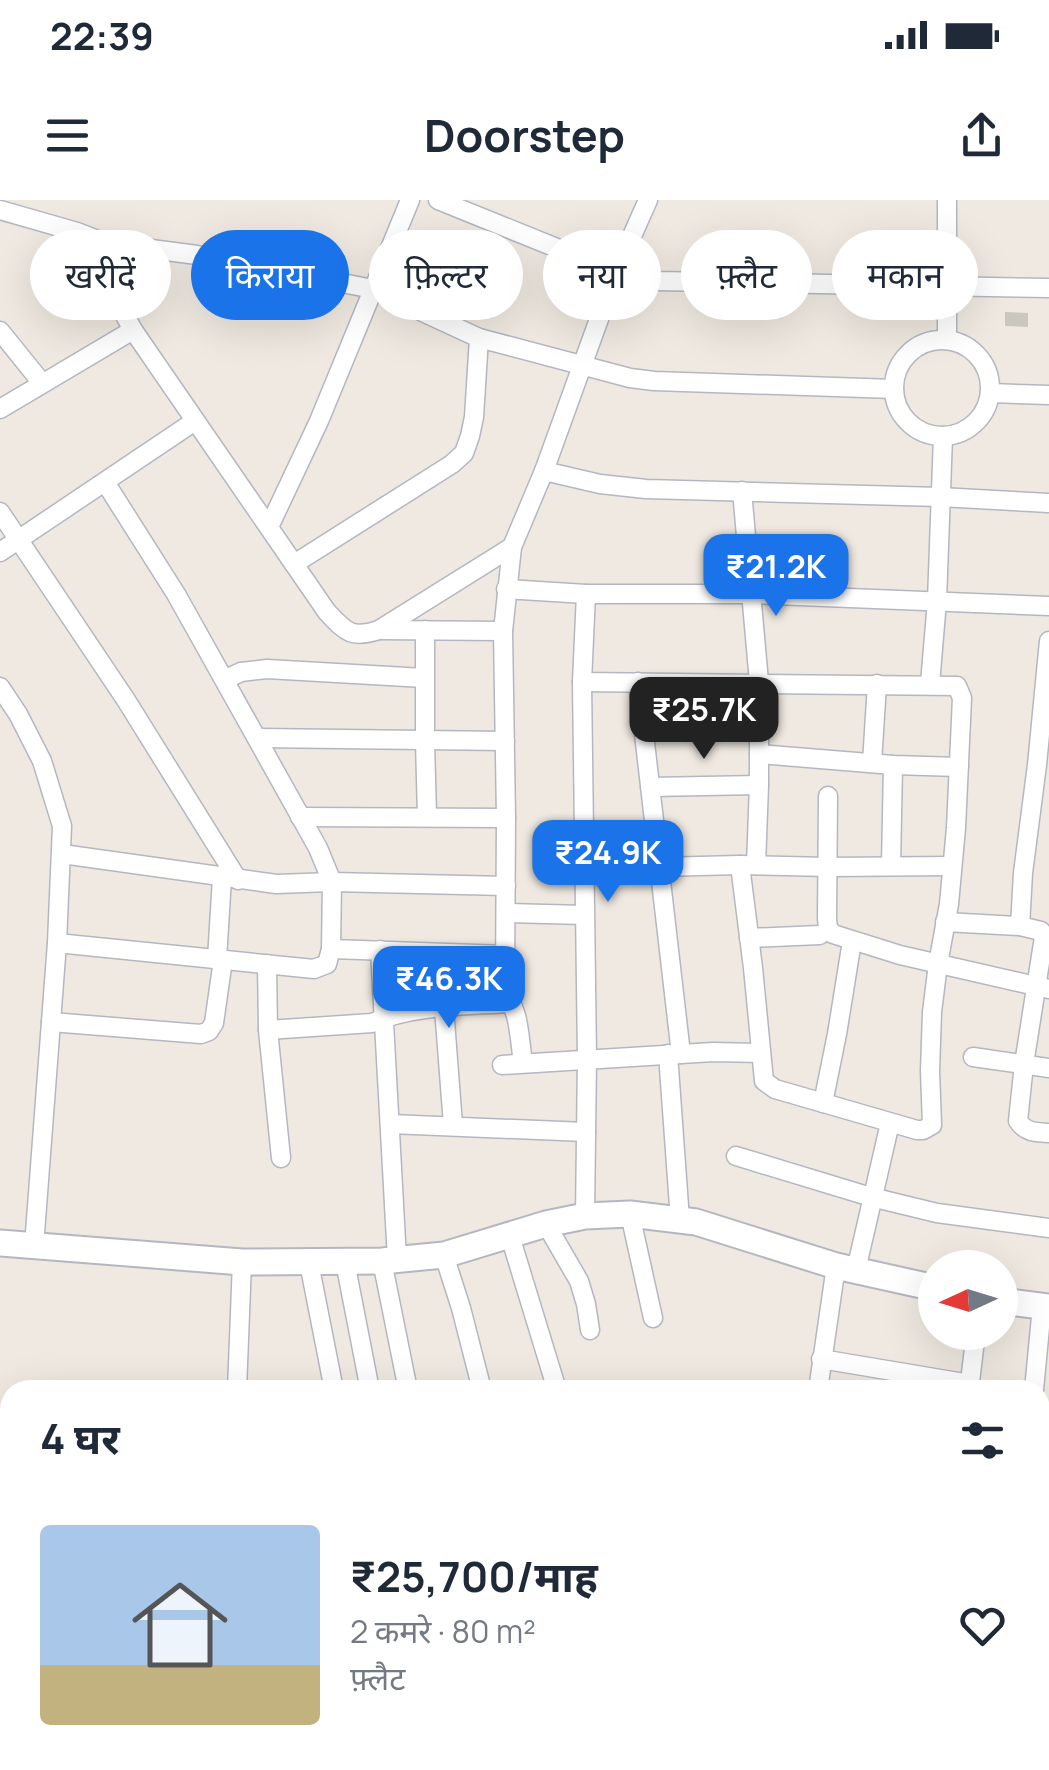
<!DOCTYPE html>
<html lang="hi">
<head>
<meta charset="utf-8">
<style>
  body { margin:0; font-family:Manrope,"Noto Sans Devanagari",sans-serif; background:#f2f2f3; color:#1f2937; height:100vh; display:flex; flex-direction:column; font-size:38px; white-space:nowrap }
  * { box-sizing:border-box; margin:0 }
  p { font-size:32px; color:#747a83 }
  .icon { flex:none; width:55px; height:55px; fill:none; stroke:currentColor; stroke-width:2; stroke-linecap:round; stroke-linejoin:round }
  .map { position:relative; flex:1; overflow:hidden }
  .details { position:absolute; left:0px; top:1180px; width:1050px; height:390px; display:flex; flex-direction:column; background:#fff; border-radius:30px 30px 0 0; box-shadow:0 10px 40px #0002 }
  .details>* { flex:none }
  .banner { position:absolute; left:30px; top:30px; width:990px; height:90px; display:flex; gap:20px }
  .needle { width:65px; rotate:266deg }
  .buttons { position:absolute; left:918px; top:1050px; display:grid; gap:20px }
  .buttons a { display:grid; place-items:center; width:100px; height:100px; border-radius:50%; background:#fff; box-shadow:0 10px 40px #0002; font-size:50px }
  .price { position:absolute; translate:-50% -85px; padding:0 22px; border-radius:20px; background:#1a73e8; color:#fff; font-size:32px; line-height:65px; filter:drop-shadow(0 2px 5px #0008) }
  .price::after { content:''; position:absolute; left:50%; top:60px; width:30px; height:22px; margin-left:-15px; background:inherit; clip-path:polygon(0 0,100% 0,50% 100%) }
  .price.selected { background:#222; color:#fff }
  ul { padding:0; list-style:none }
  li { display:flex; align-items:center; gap:30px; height:250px; padding:0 40px }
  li+li { border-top:2px solid #e0e1e3 }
  li span { display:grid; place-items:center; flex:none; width:280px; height:200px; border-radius:10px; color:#555 }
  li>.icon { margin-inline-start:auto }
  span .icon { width:120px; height:120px; fill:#fffc; stroke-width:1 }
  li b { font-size:42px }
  h2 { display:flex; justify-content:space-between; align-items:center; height:120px; padding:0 40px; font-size:42px }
  .tag { padding:0 35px; border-radius:45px; background:#fff; box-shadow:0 10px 40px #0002; font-size:35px; line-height:90px }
  .tag.selected { background:#1a73e8; color:#fff }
  .status { display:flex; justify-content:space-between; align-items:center; height:70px; padding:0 50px; background:#fff; direction:ltr }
  .status svg { height:28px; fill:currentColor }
  header { display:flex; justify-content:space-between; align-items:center; height:130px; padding:0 40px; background:#fff; font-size:45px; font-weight:700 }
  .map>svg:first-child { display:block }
  .building { fill:#cbc7bf }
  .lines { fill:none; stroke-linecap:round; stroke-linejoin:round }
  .minor-casing { stroke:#b4b7c1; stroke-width:21 }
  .secondary-casing { stroke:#b4b7c1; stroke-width:29 }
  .minor { stroke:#fff; stroke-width:18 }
  .secondary { stroke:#fff; stroke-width:25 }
</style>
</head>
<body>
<div class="status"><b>22:39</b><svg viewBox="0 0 49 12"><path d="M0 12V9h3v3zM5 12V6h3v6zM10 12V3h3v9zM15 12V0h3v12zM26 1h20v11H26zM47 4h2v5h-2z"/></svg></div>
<header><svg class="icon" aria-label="menu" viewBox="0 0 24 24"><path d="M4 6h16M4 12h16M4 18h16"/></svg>Doorstep<svg class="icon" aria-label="share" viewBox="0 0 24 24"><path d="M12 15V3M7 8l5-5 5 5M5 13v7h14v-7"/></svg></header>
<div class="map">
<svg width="1049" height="1570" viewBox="0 0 1049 1570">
  <rect width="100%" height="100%" fill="#efe9e1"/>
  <path class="building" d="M1005,112L1028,113V127L1005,126Z"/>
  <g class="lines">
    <g class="minor-casing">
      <g id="minor">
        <path d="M438,0L616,72L657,81L1049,88"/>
        <path d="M947,0V140"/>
        <path d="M0,10L77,32L105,43L197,55L373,89L479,138L630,178L654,181L894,189"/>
        <path d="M105,43C106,83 114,96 133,130L327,412C346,432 351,439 379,430L512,347"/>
        <path d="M0,131L42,183"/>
        <circle cx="942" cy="188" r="48"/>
        <path d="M990,193L1049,195"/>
        <path d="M0,209L133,130"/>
        <path d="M544,271L600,284L646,289L940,297L1049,303"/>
        <path d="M742,291L759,482V585L756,665"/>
        <path d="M0,312L126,500L238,680"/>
        <path d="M269,327L319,221L410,0"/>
        <path d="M0,352L195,221"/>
        <path d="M294,364L452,264L464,253L470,236L474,217L479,138"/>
        <path d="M506,389L586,394H752L1049,406"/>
        <path d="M379,430L503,431"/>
        <path d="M425,430V541L427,617"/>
        <path d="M226,479L241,472L267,469L424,478"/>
        <path d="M582,482L957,486L962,498L956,628L949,704L938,764L932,812L930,871L932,925L923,930H917L775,889L764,881L753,768L740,665"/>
        <path d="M638,482L681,854"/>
        <path d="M930,484L937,401L943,236"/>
        <path d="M0,487L18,514L42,561L62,626L57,743L34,1046"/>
        <path d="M259,538L505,541"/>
        <path d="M759,554L893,565L959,567"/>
        <path d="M872,563L877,484"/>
        <path d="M650,587L759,585"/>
        <path d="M828,596L827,719L828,728L833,734L900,755L1049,789"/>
        <path d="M300,617L506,618"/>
        <path d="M62,654L276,684L332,682L506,686"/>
        <path d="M891,666L893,565"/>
        <path d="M659,667L740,665L829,667L952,666"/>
        <path d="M506,713L584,715"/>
        <path d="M945,722L1020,726L1041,731L1044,737L1024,864L1018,921C1026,933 1036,932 1049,933"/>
        <path d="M1020,726L1023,673L1037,565L1049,441"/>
        <path d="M749,738L820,735"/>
        <path d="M57,743L314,769L327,764L331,749L332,682L318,648L176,394L105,282"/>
        <path d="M331,749L506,755"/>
        <path d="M380,750L397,1059"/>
        <path d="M217,759L222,678"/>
        <path d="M267,764L268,830L281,958"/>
        <path d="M444,808L453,925"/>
        <path d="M51,822L201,834L209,831L214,823L223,760"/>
        <path d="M268,830L372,823C413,805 464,806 508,803"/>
        <path d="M668,854L680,1020"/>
        <path d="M973,857L1049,868"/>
        <path d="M523,863C521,849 520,834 517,820C514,804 506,799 505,780L506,618L503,431L512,347L544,271L616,72L648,0"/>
        <path d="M502,865L713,852L760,853"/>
        <path d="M823,903L837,834L852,741"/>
        <path d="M390,924L586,932"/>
        <path d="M736,956L871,997L937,1013L1049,1028"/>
        <path d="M630,1014L653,1118"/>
        <path d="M585,1016L587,858L582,482L586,394"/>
        <path d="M546,1024L579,1081L586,1104L590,1130"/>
        <path d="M510,1036L557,1190"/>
        <path d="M444,1055L461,1108L482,1190"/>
        <path d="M382,1061L408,1190"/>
        <path d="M345,1062L369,1185"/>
        <path d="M309,1063L334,1190"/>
        <path d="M856,1070L890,923"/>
        <path d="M821,1159L970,1184"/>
        <path d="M237,1190L242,1062"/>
        <path d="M818,1190L836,1066"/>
        <path d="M969,1190L976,1132"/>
        <path d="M1034,1190L1042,1106"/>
        <path d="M1040,1281L1049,1283"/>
        <path d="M1040,1359L1049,1360"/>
        <path d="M1040,1426L1049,1427"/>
        <path d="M1040,1478L1049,1479"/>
        <path d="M1040,1533H1049"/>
        <path d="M375,1560L376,1570"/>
        <path d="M527,1560V1570"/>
        <path d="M668,1560L735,1570"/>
        <path d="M225,1570V1560"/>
        <path d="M910,1570L912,1560"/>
        <path d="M974,1570L976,1560"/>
      </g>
    </g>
    <g class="secondary-casing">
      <g id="secondary">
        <path d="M0,1043L242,1062L382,1061L444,1055L546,1024L585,1016L630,1014L696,1022L836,1066L935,1088"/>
        <path d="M1000,1101L1049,1107"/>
      </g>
    </g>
    <use href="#minor" class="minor"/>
    <use href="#secondary" class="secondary"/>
  </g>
</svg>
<div class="buttons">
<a><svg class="needle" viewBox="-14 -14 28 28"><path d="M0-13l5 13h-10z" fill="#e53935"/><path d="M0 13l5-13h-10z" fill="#747a83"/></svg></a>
</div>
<b class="price" style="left:776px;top:419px">₹21.2K</b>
<b class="price selected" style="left:704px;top:562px">₹25.7K</b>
<b class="price" style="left:608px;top:705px">₹24.9K</b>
<b class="price" style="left:449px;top:831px">₹46.3K</b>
<div class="banner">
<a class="tag">खरीदें</a>
<a class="tag selected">किराया</a>
<a class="tag">फ़िल्टर</a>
<a class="tag">नया</a>
<a class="tag">फ़्लैट</a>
<a class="tag">मकान</a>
</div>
<section class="details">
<h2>4 घर<svg class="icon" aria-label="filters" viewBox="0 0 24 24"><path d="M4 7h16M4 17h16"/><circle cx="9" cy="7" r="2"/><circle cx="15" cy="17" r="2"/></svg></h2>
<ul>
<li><span style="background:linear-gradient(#a9c7e8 70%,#c2b280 0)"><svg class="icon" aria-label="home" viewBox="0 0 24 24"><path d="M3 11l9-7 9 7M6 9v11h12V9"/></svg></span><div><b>₹25,700/माह</b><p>2 कमरे · 80 m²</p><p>फ़्लैट</p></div><svg class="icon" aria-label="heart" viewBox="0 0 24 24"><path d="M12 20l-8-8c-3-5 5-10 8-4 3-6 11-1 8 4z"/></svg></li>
</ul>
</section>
</div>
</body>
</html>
